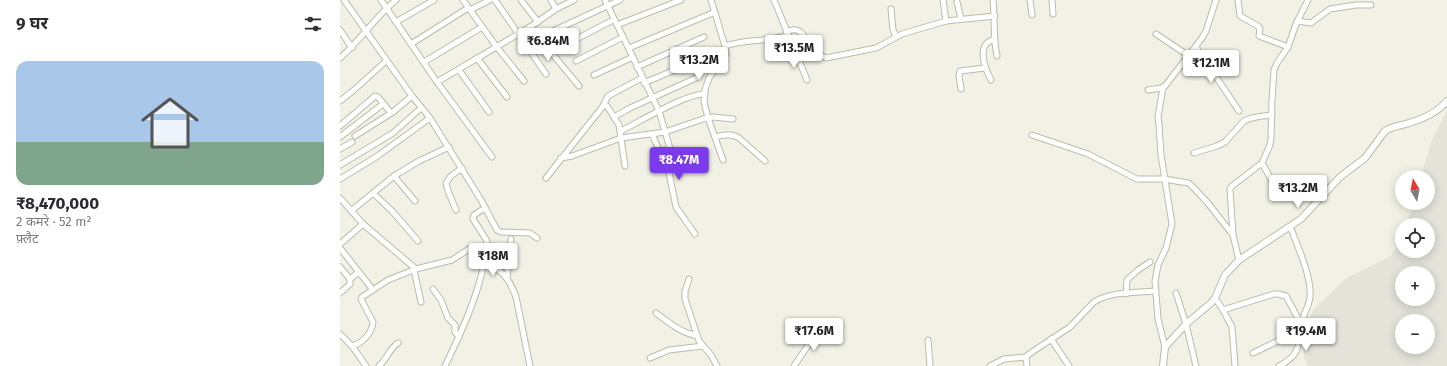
<!DOCTYPE html>
<html lang="hi">
<head>
<meta charset="utf-8">
<style>
  body { margin:0; font-family:"Fira Sans","Noto Sans Devanagari",sans-serif; background:#f7f7f7; color:#2b2b33; height:100vh; display:flex; flex-direction:column; font-size:15px; white-space:nowrap }
  * { box-sizing:border-box; margin:0 }
  p { font-size:13px; color:#7c7c81 }
  .icon { flex:none; width:22px; height:22px; fill:none; stroke:currentColor; stroke-width:2; stroke-linecap:round; stroke-linejoin:round }
  .map { position:relative; flex:1; overflow:hidden }
  .sheet { display:flex; flex-direction:column; background:#fff; width:340px }
  .sheet>* { flex:none }
  .needle { width:26px; rotate:350deg }
  .controls { position:absolute; left:1055px; top:170px; display:grid; gap:8px }
  .controls a { display:grid; place-items:center; width:40px; height:40px; border-radius:50%; background:#fff; box-shadow:0 2px 10px #0003; font-size:20px }
  .price { position:absolute; translate:-50% -34px; padding:0 9px; border-radius:4px; background:#fff; color:#222; font-size:13px; line-height:26px; filter:drop-shadow(0 1px 2px #0008) }
  .price::after { content:''; position:absolute; left:50%; top:24px; width:12px; height:9px; margin-left:-6px; background:inherit; clip-path:polygon(0 0,100% 0,50% 100%) }
  .price.active { background:#7c3aed; color:#fff }
  ul { padding:0; list-style:none }
  li { display:grid; align-content:center; gap:8px; height:212px; padding:0 16px }
  li span { display:grid; place-items:center; height:124px; border-radius:12px; color:#555 }
  li>.icon { margin-inline-start:auto }
  span .icon { width:72px; height:72px; fill:#fffc; stroke-width:1 }
  li b { font-size:17px }
  h2 { display:flex; justify-content:space-between; align-items:center; height:48px; padding:0 16px; font-size:17px }
  main { display:flex; flex:1; min-height:0 }
  .map>svg:first-child { display:block }
  .industrial { fill:#e4e3da; fill-rule:evenodd }
  .lines { fill:none; stroke-linecap:round; stroke-linejoin:round }
  .minor-casing { stroke:#bcbca8; stroke-width:7 }
  .tertiary-casing { stroke:#bcbca8; stroke-width:8 }
  .minor { stroke:#fff; stroke-width:5 }
  .tertiary { stroke:#fff; stroke-width:6 }
</style>
</head>
<body>
<main>
<section class="sheet">
<h2>9 घर<svg class="icon" aria-label="filters" viewBox="0 0 24 24"><path d="M4 7h16M4 17h16"/><circle cx="9" cy="7" r="2"/><circle cx="15" cy="17" r="2"/></svg></h2>
<ul>
<li><span style="background:linear-gradient(#a9c7e8 65%,#7fa58c 0)"><svg class="icon" aria-label="home" viewBox="0 0 24 24"><path d="M3 11l9-7 9 7M6 9v11h12V9"/></svg></span><div><b>₹8,470,000</b><p>2 कमरे · 52 m²</p><p>फ़्लैट</p></div></li>
</ul>
</section>
<div class="map">
<svg width="1107" height="366" viewBox="0 0 1107 366">
  <rect width="100%" height="100%" fill="#f1f2e5"/>
  <path class="industrial" d="M1107,110V366H968L964,357L963,339L966,324L974,309L1007,278L1051,256L1062,239V251H1088V225H1067L1074,203H1088V177H1081L1092,140ZM1062,273H1088V299H1062ZM1062,321H1088V347H1062Z"/>
  <g class="lines">
    <g class="minor-casing">
      <g id="minor">
        <path d="M4,0L72,96L90,118L141,200L157,230L161,232L190,233L197,238"/>
        <path d="M41,0L97,82L152,157"/>
        <path d="M123,0L156,46L184,81"/>
        <path d="M155,0L206,74"/>
        <path d="M181,0L198,22"/>
        <path d="M211,0L216,9"/>
        <path d="M265,0L319,111L336,169"/>
        <path d="M371,0L385,46L386,54L369,78L365,90L364,102L368,118L383,160"/>
        <path d="M434,0L467,80"/>
        <path d="M603,0L606,21"/>
        <path d="M653,0C655,19 653,38 657,56"/>
        <path d="M690,0L692,15"/>
        <path d="M712,0L713,14"/>
        <path d="M898,0L900,16L918,26L920,29L919,36L948,47"/>
        <path d="M617,2L621,19"/>
        <path d="M551,9L553,30L556,36"/>
        <path d="M130,10L150,0"/>
        <path d="M957,21L971,23L990,9L1016,5H1031"/>
        <path d="M56,22L94,0"/>
        <path d="M277,25L341,0"/>
        <path d="M190,27L239,86"/>
        <path d="M0,30L12,48"/>
        <path d="M446,31C449,31 453,29 456,30C465,31 474,54 486,58L536,48L562,34L606,21L655,16"/>
        <path d="M211,32L280,0"/>
        <path d="M816,34L849,56"/>
        <path d="M229,43L273,20"/>
        <path d="M71,44L128,8"/>
        <path d="M385,46C405,39 427,42 448,35"/>
        <path d="M856,47L899,111"/>
        <path d="M289,48L375,12"/>
        <path d="M0,58C20,41 35,17 56,0"/>
        <path d="M137,58L167,97"/>
        <path d="M236,61L283,37"/>
        <path d="M84,62L142,27"/>
        <path d="M297,67L364,37"/>
        <path d="M119,70L149,112"/>
        <path d="M254,75L293,57"/>
        <path d="M651,80C646,71 639,53 646,44C648,42 652,40 654,39"/>
        <path d="M97,82L190,27L216,9L234,0"/>
        <path d="M304,83L370,55"/>
        <path d="M823,87L818,117L819,124L821,155L832,224L826,248L818,265L815,281L818,319L825,347"/>
        <path d="M621,89L619,76L620,71L645,68"/>
        <path d="M808,90L821,88L825,86L862,38L866,31L876,0"/>
        <path d="M0,101L14,90L46,61"/>
        <path d="M263,106L268,96L302,78"/>
        <path d="M274,117L290,108L356,78"/>
        <path d="M0,126L35,96L38,97L51,113"/>
        <path d="M281,131C299,122 347,93 365,94"/>
        <path d="M312,134L329,173L336,207L355,234"/>
        <path d="M692,135L748,154L797,179H824L848,183L851,185L867,202L893,235"/>
        <path d="M15,136L53,112L72,96"/>
        <path d="M0,137L43,104"/>
        <path d="M375,137C384,135 391,133 399,138L425,161"/>
        <path d="M0,149L12,142"/>
        <path d="M854,153L877,146L885,142L904,121C913,116 922,116 932,115"/>
        <path d="M221,158L232,156L281,138L325,132L363,119L373,117L393,119"/>
        <path d="M922,163L930,145L931,138L932,100L934,70L937,63L948,47L956,24L968,0"/>
        <path d="M0,165L53,133L81,108"/>
        <path d="M54,176L75,201"/>
        <path d="M206,178L264,105L267,106L279,125L285,166"/>
        <path d="M0,179L36,157L90,118"/>
        <path d="M33,193L53,212L78,241"/>
        <path d="M0,198L23,224L76,269"/>
        <path d="M145,208L134,215L133,219L147,241L144,256C146,265 157,268 163,274C170,281 173,289 176,297L190,366"/>
        <path d="M116,210L108,191L106,183L111,176L122,168"/>
        <path d="M11,211L54,176L79,161L109,147"/>
        <path d="M0,244L23,224"/>
        <path d="M0,248L33,290"/>
        <path d="M899,260L893,235L890,189L892,186L922,163L937,190"/>
        <path d="M0,267L10,279"/>
        <path d="M74,270L81,302"/>
        <path d="M167,278L171,239"/>
        <path d="M349,279L345,291V299L359,341L371,355L377,366"/>
        <path d="M93,289L101,300L108,318L115,325V332L119,337"/>
        <path d="M0,293L10,284V279L19,272"/>
        <path d="M836,293L846,324L856,366"/>
        <path d="M786,294L787,280L798,270L810,262"/>
        <path d="M875,298L883,310L892,327L895,366"/>
        <path d="M883,310L934,294H938L946,296L961,324"/>
        <path d="M316,313C329,323 340,332 357,336"/>
        <path d="M0,334L12,346C23,343 32,333 33,322L21,299L22,297L48,280L76,269L112,260L132,247H136L145,252"/>
        <path d="M711,339L729,366"/>
        <path d="M588,340L590,366"/>
        <path d="M12,346L26,366"/>
        <path d="M913,353L942,339L961,333"/>
        <path d="M310,358L329,350L363,346"/>
        <path d="M39,366C47,359 49,349 58,343"/>
        <path d="M105,366C122,331 137,298 145,260"/>
        <path d="M454,366L480,328"/>
        <path d="M650,366L664,359L686,357"/>
        <path d="M687,366L686,357L689,354L730,327L754,302C772,291 795,293 815,291"/>
        <path d="M939,366C959,356 959,346 961,326C962,316 969,307 970,297C972,277 957,245 950,226"/>
      </g>
    </g>
    <g class="tertiary-casing">
      <path id="tertiary" d="M823,366L825,347L846,324L871,303L875,298L885,275L899,260L961,219L1000,177L1025,158L1045,131C1052,126 1061,126 1069,123C1083,119 1098,112 1107,101"/>
    </g>
    <use href="#minor" class="minor"/>
    <use href="#tertiary" class="tertiary"/>
  </g>
</svg>
<div class="controls">
<a><svg class="needle" viewBox="-14 -14 28 28"><path d="M0-13l5 13h-10z" fill="#e53935"/><path d="M0 13l5-13h-10z" fill="#7c7c81"/></svg></a>
<a><svg class="icon" aria-label="locate" viewBox="0 0 24 24"><circle cx="12" cy="12" r="6"/><path d="M12 2v4M12 18v4M2 12h4M18 12h4"/></svg></a>
<a>+</a>
<a>−</a>
</div>
<b class="price" style="left:208px;top:62px">₹6.84M</b>
<b class="price" style="left:454px;top:69px">₹13.5M</b>
<b class="price" style="left:359px;top:81px">₹13.2M</b>
<b class="price" style="left:871px;top:84px">₹12.1M</b>
<b class="price active" style="left:339px;top:181px">₹8.47M</b>
<b class="price" style="left:958px;top:209px">₹13.2M</b>
<b class="price" style="left:153px;top:277px">₹18M</b>
<b class="price" style="left:474px;top:352px">₹17.6M</b>
<b class="price" style="left:966px;top:352px">₹19.4M</b>
</div>
</main>
</body>
</html>
